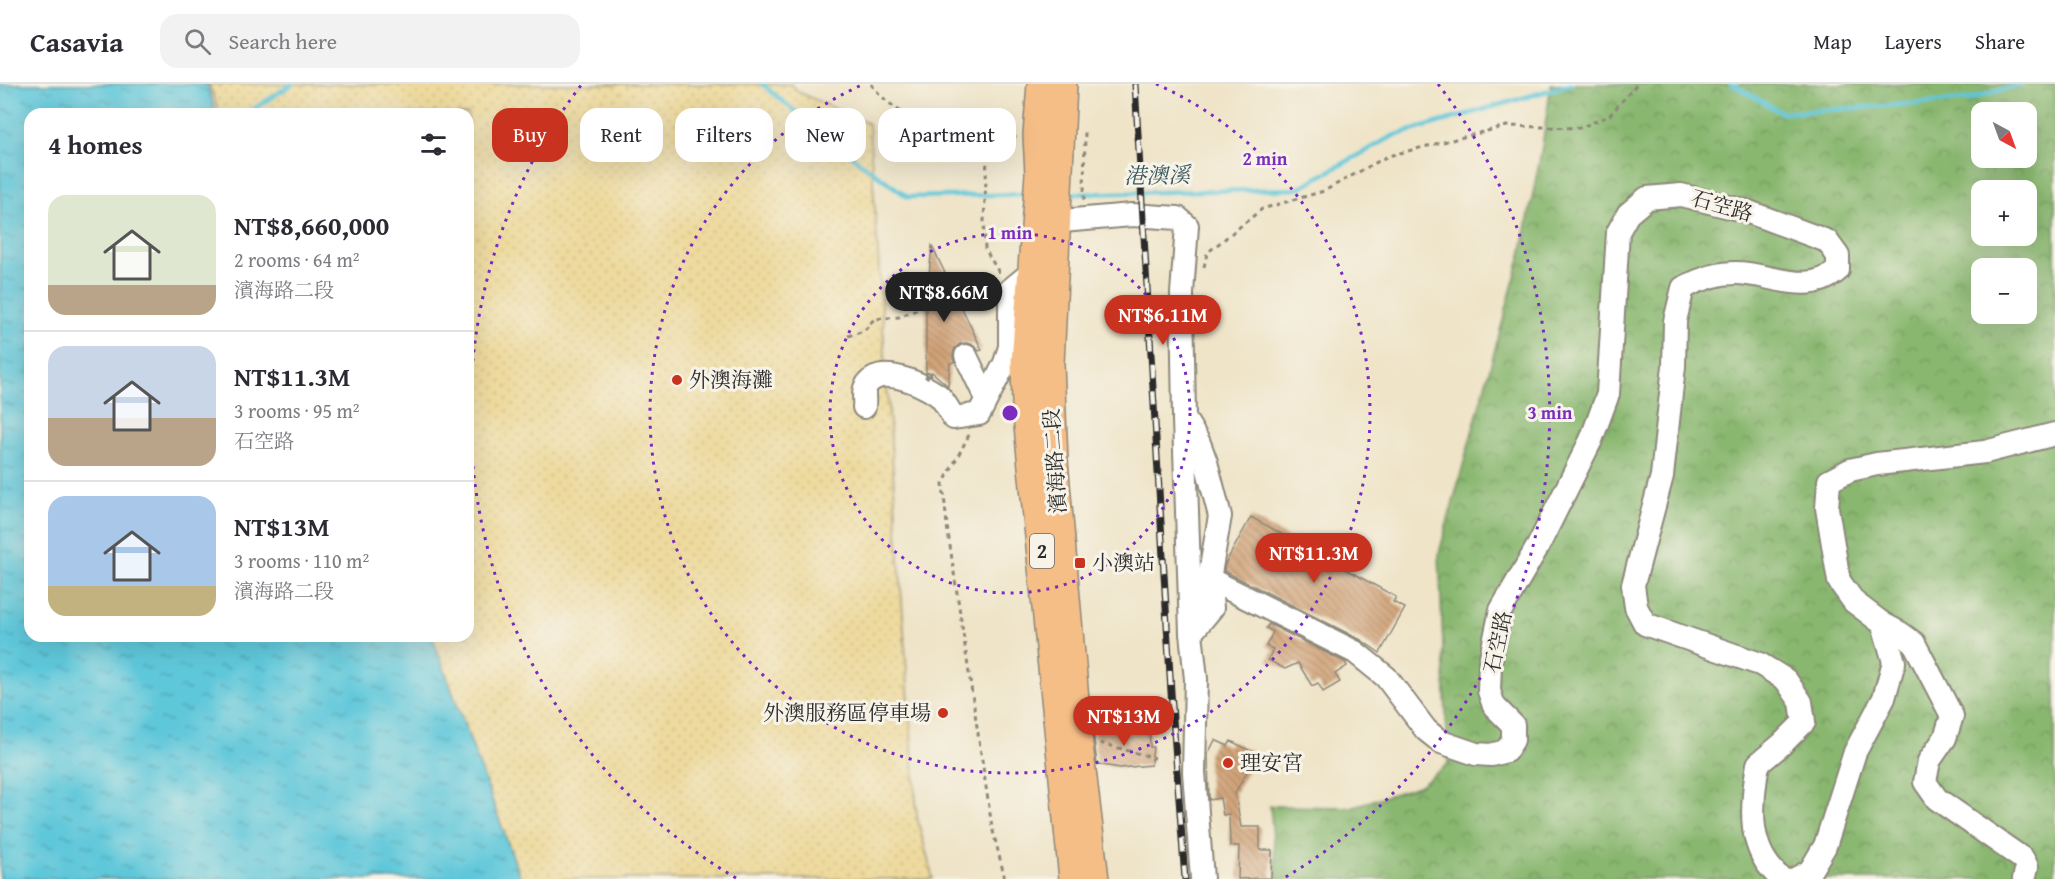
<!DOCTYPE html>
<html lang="en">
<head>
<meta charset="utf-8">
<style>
  body { margin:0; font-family:"Gentium Book Plus","Noto Serif TC",serif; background:#f2f2f3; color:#2b2b33; height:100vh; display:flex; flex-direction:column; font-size:22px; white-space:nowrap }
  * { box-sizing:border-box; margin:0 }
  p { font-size:20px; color:#7c7c81 }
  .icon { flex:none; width:33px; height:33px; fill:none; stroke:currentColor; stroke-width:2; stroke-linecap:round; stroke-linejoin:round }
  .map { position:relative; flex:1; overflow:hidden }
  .details { position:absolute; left:24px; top:24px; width:450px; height:534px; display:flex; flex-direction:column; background:#fff; border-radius:18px; box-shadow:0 6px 24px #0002 }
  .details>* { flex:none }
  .top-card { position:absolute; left:492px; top:24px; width:570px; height:54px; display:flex; gap:12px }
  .needle { width:39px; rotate:139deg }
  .tools { position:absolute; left:1971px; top:18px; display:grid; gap:12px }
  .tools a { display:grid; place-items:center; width:66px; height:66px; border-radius:12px; background:#fff; box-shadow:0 6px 24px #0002; font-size:30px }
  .price { position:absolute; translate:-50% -51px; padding:0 14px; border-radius:21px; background:#c8321e; color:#fff; font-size:20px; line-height:39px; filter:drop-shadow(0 2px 3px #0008) }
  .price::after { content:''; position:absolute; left:50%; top:36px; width:18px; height:14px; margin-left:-9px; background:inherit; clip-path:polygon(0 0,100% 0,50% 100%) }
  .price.on { background:#222; color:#fff }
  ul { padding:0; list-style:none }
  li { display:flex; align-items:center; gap:18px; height:150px; padding:0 24px }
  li+li { border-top:2px solid #e1e1e2 }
  li span { display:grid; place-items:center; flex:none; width:168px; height:120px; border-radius:18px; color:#555 }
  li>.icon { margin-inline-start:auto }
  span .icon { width:72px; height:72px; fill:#fffc; stroke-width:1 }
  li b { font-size:26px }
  h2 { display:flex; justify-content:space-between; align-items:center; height:72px; padding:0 24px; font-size:26px }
  .chip { padding:0 21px; border-radius:18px; background:#fff; box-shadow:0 6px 24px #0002; font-size:21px; line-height:54px }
  .chip.on { background:#c8321e; color:#fff }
  header { display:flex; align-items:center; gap:36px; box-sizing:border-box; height:84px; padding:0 30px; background:#fff; border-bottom:2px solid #e1e1e2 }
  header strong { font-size:28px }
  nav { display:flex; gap:33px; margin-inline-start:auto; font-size:21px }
  .search { width:420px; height:54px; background:#f2f2f3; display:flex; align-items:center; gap:15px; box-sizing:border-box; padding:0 21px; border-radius:18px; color:#7c7c81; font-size:22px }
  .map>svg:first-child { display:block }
  .forest { fill:url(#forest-crowns); stroke:#5a714d; stroke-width:1.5; fill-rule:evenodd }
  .sand { fill:url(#sand-dots); stroke:#8c8264; stroke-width:1.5 }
  .water { fill:url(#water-ripples); stroke:#447982; stroke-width:1.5 }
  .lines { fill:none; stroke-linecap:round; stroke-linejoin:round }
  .stream { stroke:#5ec7da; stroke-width:4.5 }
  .building { fill:url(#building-back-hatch) }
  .minor-casing { stroke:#8d887a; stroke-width:26 }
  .major-casing { stroke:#8d887a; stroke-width:30 }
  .path { stroke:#8d887a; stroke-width:3; stroke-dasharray:4.5 4.5; stroke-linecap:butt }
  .minor { stroke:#fff; stroke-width:22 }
  .major { stroke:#f6be87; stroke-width:27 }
  .rail-casing { stroke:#2b2b2b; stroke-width:7 }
  .rail { stroke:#f7f3e8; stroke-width:4.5; stroke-dasharray:14; stroke-linecap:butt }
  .path-bridge { stroke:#8d887a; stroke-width:3; stroke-dasharray:4.5 4.5; stroke-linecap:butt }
  .ring { fill:none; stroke:#7b2cbf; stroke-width:3; stroke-dasharray:3 6 }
  .poi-dot { fill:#c8321e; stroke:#f7f3e8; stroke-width:2 }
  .labels { text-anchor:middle; stroke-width:6; stroke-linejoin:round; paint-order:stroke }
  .shield { fill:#f7f3e8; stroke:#686764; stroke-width:1.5 }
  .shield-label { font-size:20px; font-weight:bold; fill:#2b2b2b }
  .street-label { font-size:21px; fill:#2b2b2b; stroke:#f7f3e8 }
  .poi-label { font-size:21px; fill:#2b2b2b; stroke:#f7f3e8; text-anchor:start }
  .water-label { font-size:22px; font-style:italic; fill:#3a5a60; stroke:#f7f3e8 }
  .centre { fill:#7b2cbf; stroke:#f7f3e8; stroke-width:3 }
  .ring-label { font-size:18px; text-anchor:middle; font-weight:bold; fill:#7b2cbf; stroke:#f7f3e8; stroke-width:6; stroke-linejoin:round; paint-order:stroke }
</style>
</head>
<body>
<header>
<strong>Casavia</strong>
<div class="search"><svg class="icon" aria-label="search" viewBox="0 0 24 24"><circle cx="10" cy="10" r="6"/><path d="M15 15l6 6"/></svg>Search here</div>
<nav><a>Map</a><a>Layers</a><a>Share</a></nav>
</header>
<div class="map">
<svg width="2055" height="795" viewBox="0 0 2055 795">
  <defs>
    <pattern id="forest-crowns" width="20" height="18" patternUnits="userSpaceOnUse" patternTransform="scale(1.5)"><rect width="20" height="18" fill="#89b76f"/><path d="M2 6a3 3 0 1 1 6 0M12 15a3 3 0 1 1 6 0" fill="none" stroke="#70955b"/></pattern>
    <pattern id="sand-dots" width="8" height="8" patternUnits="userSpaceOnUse" patternTransform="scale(1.5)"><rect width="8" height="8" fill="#eeda9e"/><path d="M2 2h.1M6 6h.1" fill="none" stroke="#cb8" stroke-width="1.8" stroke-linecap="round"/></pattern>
    <pattern id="water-ripples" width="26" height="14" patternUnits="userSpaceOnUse" patternTransform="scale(1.5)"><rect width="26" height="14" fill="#5ec7da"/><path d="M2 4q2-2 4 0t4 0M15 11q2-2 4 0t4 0" fill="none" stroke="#4ea2b1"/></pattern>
    <pattern id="building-back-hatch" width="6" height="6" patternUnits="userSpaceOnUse" patternTransform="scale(1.5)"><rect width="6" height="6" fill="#d1a378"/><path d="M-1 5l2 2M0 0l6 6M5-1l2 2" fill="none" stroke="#aa8563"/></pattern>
  </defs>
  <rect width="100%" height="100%" fill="#f7f3e8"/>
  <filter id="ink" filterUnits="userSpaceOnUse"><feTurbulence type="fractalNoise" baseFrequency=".0167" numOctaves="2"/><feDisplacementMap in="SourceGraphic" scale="12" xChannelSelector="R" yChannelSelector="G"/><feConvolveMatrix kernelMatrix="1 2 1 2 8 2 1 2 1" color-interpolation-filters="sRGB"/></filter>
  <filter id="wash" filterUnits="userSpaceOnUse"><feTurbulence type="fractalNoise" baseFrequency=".008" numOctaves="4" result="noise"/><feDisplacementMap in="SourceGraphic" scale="24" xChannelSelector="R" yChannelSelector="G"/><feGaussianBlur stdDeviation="1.35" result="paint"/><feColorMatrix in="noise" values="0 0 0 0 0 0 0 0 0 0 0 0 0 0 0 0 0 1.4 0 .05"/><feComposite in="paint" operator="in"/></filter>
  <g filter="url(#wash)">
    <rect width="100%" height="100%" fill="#efe4c8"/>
    <path class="forest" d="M1551,0H2055V795H1277L1270,722L1351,723L1419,702L1448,680L1439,469L1522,167L1542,63ZM1982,28H2026V74H1982ZM1982,106H2026V152H1982ZM1982,184H2026V230H1982Z"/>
    <path class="sand" d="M209,0H791L798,8L869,40L917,733L933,795H521L432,552H468V30H220Z"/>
    <path class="water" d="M0,0H207L216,30H30V552H432L521,795H0Z"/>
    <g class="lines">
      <g class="stream">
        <path d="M762,0L832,58L908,113L1029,110"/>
        <path d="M1732,0L1782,29L1967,16L2021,0"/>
        <path d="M246,30L292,0"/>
        <path d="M1067,110L1297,105L1393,52L1571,0"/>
      </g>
    </g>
    <g id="blocks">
      <g class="building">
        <path d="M932,162L982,266L979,267L974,261L966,259L960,260L955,264L953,270L954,278L950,279L948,302L932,288L926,289V221Z"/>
        <path d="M1251,433L1396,513L1393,518L1405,524L1380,569L1361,556L1224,487L1225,480Z"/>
        <path d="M1269,540L1345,578L1347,582L1335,590L1340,598L1323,608L1318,599L1312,602L1298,579L1285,585L1268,576L1273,565L1266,562L1273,548L1266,544Z"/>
        <path d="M1149,640L1150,663H1153L1151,681L1120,684L1097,680L1093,646Z"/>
        <path d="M1215,656L1228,662L1231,657L1257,670L1235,709L1241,743H1260V766H1272L1271,794L1238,795L1239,762H1230L1229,730L1223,731L1220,714L1210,716L1209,714L1208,670Z"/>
      </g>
    </g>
  </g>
  <g filter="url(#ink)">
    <use href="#blocks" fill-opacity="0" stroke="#8d887a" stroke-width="1.5"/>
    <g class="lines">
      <g class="minor-casing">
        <g id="minor">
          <path d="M1039,139L1132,131L1178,134L1187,142L1182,209L1184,334L1199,359L1206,378L1220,432L1209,495L1212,524L1191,549"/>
          <path d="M966,272L986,314"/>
          <path d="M864,323C865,318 863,309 865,304C877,278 922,300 938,311C945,317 949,327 954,334L979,330L1005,279L1010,263V206L1032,188"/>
          <path d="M1184,336L1191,549L1196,595L1194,688L1202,795"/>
          <path d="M1209,495L1355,568L1386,593L1426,646L1441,658L1476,670L1491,671L1506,667L1513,656V641L1494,622L1489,607L1490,578L1501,526L1538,462L1591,356L1608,310L1618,148L1628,130L1647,114L1681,111L1746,127L1827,157L1838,172V186C1808,213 1770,189 1736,189C1716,189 1700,195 1683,204L1675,237L1674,282L1662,392L1633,501L1636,523L1645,540L1760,580L1786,596L1801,618L1804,638L1782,660L1758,680C1751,721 1746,767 1782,795"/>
          <path d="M1883,540L1900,549L1914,559L1952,632L1945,654L1929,677L1925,698L1937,715L2023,775L2027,783L2024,795"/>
          <path d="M1795,795L1810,787L1825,762L1855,668L1884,614L1894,578L1883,540L1854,518L1839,497L1827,424L1829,397L1850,386L1877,380L1985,368L2055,350"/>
        </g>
      </g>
      <g class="major-casing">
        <g id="major">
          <path d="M1041,0L1037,51L1039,90L1025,278L1026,322L1073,795"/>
          <path d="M1063,0L1050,280L1054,377L1079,661L1095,795"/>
        </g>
      </g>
      <g class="path">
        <path d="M871,0C910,50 960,47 1018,51"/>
        <path d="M951,46L952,53C963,60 979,63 987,74L984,137L985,165L1001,192"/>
        <path d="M984,69C997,67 1006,61 1016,52"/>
        <path d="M1084,116L1085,46"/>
        <path d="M1204,183L1207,169L1262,125L1324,107L1388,72L1507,42L1579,44L1609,32L1637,0"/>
        <path d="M952,199L956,208"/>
        <path d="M848,252L864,247L874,235L899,233L971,203"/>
        <path d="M969,351L943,400L947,442L992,743L1005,795"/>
        <path d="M1100,659L1155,674"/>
      </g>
      <use href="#minor" class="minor"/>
      <use href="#major" class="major"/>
      <g class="rail-casing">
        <path id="rail" d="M1135,0L1171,608L1185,795"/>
      </g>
      <use href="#rail" class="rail"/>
      <path class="path-bridge" d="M925,292L930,296L931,288"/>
    </g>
  </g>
  <g class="ring">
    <circle cx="1010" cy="329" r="180"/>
    <path d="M1156 0A360 360 0 1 1 864 0"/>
    <path d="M736 794A540 540 0 0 1 582 0M1438 0A540 540 0 0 1 1284 794"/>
  </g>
  <g class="poi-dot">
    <circle cx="677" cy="296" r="6"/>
    <rect x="1074" y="473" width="12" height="12" rx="3"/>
    <circle cx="943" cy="629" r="6"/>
    <circle cx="1228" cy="679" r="6"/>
  </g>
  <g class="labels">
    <rect class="shield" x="1030" y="450" width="24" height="34" rx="4.5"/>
    <g class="shield-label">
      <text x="1042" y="474">2</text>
    </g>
    <g class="street-label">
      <text transform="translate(1722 122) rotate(16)" y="7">石空路</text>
      <text transform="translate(1055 377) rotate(-94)" y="7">濱海路二段</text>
      <text transform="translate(1498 558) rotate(-78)" y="7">石空路</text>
    </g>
    <g class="poi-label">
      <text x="689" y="303">外澳海灘</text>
      <text x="1092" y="486">小澳站</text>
      <text x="931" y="636" text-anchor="end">外澳服務區停車場</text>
      <text x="1240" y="686">理安宮</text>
    </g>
    <g class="water-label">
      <text transform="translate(1157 91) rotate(-1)" y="8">港澳溪</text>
    </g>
  </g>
  <circle cx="1010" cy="329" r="9" class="centre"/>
  <g class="ring-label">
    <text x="1265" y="81">2 min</text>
    <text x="1010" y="155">1 min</text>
    <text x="1550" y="335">3 min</text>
  </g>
</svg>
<div class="tools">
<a><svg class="needle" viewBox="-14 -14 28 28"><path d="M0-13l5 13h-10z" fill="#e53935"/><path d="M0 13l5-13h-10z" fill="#7c7c81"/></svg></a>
<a>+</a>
<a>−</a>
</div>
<b class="price on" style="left:944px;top:239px">NT$8.66M</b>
<b class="price" style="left:1163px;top:262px">NT$6.11M</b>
<b class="price" style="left:1314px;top:500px">NT$11.3M</b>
<b class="price" style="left:1124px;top:663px">NT$13M</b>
<div class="top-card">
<a class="chip on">Buy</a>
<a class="chip">Rent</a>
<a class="chip">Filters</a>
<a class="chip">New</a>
<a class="chip">Apartment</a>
</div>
<section class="details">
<h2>4 homes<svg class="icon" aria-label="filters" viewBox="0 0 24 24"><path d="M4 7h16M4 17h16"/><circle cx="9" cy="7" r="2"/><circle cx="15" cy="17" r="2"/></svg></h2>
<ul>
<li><span style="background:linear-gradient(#dfe7d0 75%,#b9a48a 0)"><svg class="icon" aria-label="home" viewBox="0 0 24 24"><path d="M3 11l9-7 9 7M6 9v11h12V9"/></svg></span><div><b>NT$8,660,000</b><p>2 rooms · 64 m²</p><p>濱海路二段</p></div></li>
<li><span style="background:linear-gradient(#c9d6e8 60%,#b9a48a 0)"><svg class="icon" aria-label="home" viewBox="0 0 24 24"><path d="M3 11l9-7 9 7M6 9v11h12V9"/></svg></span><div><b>NT$11.3M</b><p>3 rooms · 95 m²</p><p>石空路</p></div></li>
<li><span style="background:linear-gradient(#a9c7e8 75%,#c2b280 0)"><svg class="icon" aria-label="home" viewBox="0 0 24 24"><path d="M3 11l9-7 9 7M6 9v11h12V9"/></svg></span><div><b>NT$13M</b><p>3 rooms · 110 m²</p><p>濱海路二段</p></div></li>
</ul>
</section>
</div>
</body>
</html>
